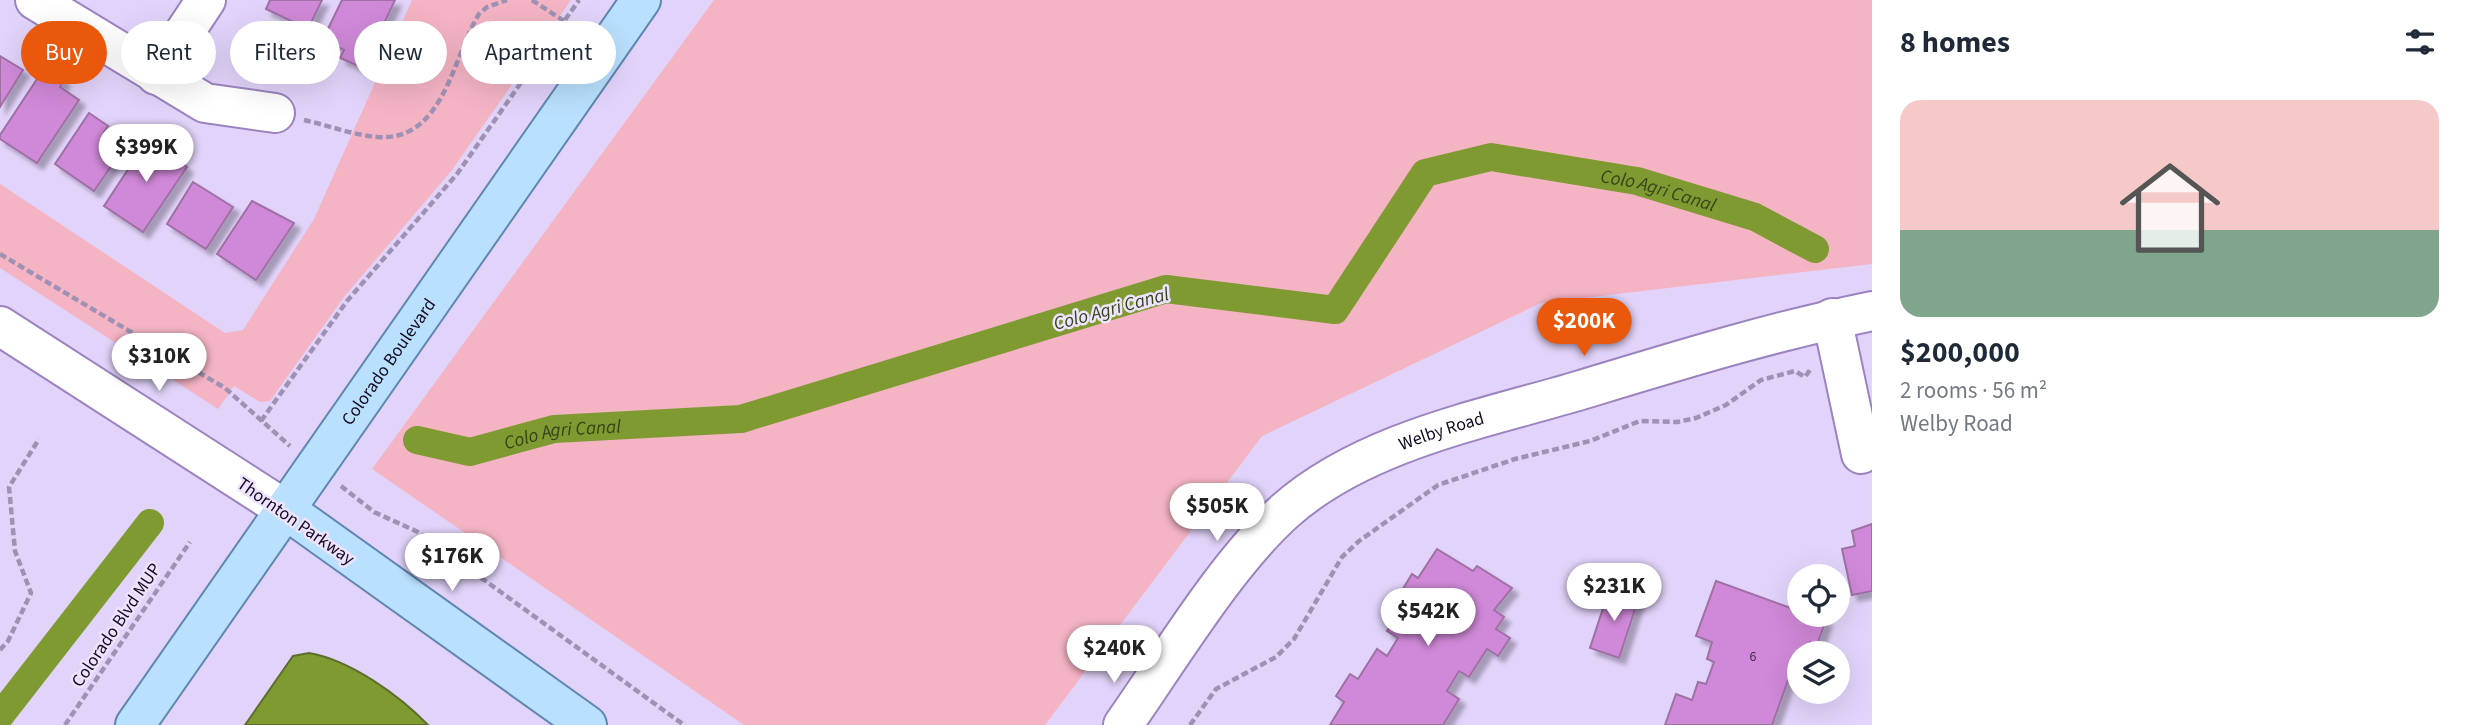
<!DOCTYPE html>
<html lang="en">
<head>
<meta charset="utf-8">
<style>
  body { margin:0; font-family:"Source Sans 3",sans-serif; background:#f6f6f7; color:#1f2937; height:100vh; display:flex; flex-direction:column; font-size:26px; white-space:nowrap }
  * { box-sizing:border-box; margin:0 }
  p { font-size:23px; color:#747a83 }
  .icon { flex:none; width:38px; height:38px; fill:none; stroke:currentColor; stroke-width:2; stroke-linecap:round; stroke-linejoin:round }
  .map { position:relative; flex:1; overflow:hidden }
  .panel { display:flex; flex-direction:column; background:#fff; width:595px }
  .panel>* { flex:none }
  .guide { position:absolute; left:21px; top:21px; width:665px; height:63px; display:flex; gap:14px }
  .fabs { position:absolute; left:1787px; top:564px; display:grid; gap:14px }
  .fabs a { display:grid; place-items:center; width:63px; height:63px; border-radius:50%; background:#fff; box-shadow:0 7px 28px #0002; font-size:35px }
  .price { position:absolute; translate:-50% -60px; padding:0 16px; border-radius:24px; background:#fff; color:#222; font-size:23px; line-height:46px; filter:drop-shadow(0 2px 4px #0008) }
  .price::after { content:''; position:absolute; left:50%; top:42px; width:21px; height:16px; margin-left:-10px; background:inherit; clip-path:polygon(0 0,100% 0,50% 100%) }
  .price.selected { background:#ea580c; color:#fff }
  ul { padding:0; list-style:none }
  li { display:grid; align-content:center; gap:14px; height:371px; padding:0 28px }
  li+li { border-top:2px solid #e0e1e3 }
  li span { display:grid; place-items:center; height:217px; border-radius:21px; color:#555 }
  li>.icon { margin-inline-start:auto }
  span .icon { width:126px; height:126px; fill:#fffc; stroke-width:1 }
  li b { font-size:30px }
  h2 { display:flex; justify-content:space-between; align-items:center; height:84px; padding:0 28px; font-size:30px }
  .pill { padding:0 24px; border-radius:32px; background:#fff; box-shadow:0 7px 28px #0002; font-size:24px; line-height:63px }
  .pill.selected { background:#ea580c; color:#fff }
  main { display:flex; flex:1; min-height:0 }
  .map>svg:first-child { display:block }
  .green { fill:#f5b4c4 }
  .water { fill:#7e9a31; stroke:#5e6f2c; stroke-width:2 }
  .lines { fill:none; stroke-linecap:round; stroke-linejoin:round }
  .canal { stroke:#7e9a31; stroke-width:28 }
  .building { fill:#d089d8; stroke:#9e70a3; stroke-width:2; filter:url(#shadow) }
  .minor-casing { stroke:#9c83bf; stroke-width:42 }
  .major-casing { stroke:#6187b0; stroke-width:42 }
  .path { stroke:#9f91b3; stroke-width:4.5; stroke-dasharray:7 3.5; stroke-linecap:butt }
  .minor { stroke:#fff; stroke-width:38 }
  .major { stroke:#b9e0fe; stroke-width:38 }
  .labels { text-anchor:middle; stroke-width:5; stroke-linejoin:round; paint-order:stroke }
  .number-label { font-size:14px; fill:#432a4e }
  .street-label { font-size:18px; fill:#140a20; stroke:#ede3fd }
  .water-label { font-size:19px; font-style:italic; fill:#374319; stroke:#ede3fd }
</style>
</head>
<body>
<main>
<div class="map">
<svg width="1872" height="725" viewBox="0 0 1872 725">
  <defs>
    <filter id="shadow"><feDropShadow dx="6" dy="6" stdDeviation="2" flood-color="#0004"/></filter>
  </defs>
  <rect width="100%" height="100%" fill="#e2d3fa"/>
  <g class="green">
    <path d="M412,0H571L452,170L344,297L270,401L260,402L234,386L218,409L0,268V184L225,333L243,330L314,219Z"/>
    <path d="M714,0H1872V264L1541,303L1262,436L1045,725H744L372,469Z"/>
  </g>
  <path class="water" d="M309,653C350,660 399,695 428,725H245L293,656Z"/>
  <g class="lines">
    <g class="canal">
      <path id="s1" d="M417,440L470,452L554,429L741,419L1166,289L1335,310L1425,173L1491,157L1637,181L1755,217L1815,249"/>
      <path d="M0,716L150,523"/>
    </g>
  </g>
  <g class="building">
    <path d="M270,0H322L308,29L266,9Z"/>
    <path d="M342,0H395L363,68L340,58L344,50L323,39Z"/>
    <path d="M0,56L23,70L0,107Z"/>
    <path d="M45,67L64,80L60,87L79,100L37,163L0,139V135Z"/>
    <path d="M89,113L108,126L104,132L125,146L94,191L55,164Z"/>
    <path d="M152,133L172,146L167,153L187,167L143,232L104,206Z"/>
    <path d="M193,182L233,207L206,249L167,224Z"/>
    <path d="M252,201L294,223L256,280L217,254Z"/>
    <path d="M1872,524V591L1852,595L1842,549L1855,546L1852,531Z"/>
    <path d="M1437,549L1473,571L1477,566L1512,588L1494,610L1504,617L1496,629L1510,638L1498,656L1487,649L1469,677L1459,671L1447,691L1459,699L1443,725H1330L1344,702L1336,696L1350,674L1358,679L1377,649L1387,656L1398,638L1387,631L1405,602L1398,597L1412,574L1418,578Z"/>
    <path d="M1716,581L1799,611V614L1826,620L1817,645L1810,642L1807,653H1799V672L1792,669L1772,725H1665L1676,694L1692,700L1698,682L1706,684L1714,662L1707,659L1712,642L1696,636Z"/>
    <path d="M1610,587L1639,597L1619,658L1590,648Z"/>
  </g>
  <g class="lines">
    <g class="minor-casing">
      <g id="minor">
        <path d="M35,0L205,103L275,113"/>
        <path d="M156,75L206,0"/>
        <path d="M1832,318L1861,454"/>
        <path d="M0,326L286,510"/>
        <path id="s2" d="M1123,725C1170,658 1226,564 1285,511C1364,441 1484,419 1581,390C1677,361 1774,331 1872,311"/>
      </g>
    </g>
    <g class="major-casing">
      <g id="major">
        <path d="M286,510L587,725"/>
        <path id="s3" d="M135,725L641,0"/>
      </g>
    </g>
    <g class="path">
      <path d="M532,0L564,21"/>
      <path d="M304,120C327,125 353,135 377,137C444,142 452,58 479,14L487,7L507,0"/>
      <path d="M0,254L225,388L290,446"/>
      <path d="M261,421L347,301L457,174L579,0"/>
      <path d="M341,486L374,512L418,532L684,725"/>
      <path d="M0,650L8,641L31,593L15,551L9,487L39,439"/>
      <path d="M65,725L190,542"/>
      <path d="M1190,725L1216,689L1276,657L1294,639L1342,557L1359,541L1438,485L1515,459L1590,441L1640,421L1677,422L1696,418L1726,405L1761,380L1795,371L1805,377L1810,370"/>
    </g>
    <use href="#minor" class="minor"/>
    <use href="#major" class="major"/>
  </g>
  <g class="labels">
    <g class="number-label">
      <text x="1753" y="661">6</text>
    </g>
    <g class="street-label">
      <text dy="6" stroke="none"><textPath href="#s3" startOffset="443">Colorado Boulevard</textPath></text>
      <text dy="6" stroke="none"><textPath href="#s2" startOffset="446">Welby Road</textPath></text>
      <text transform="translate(296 521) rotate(35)" y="6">Thornton Parkway</text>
      <text transform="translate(116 625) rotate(-56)" y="6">Colorado Blvd MUP</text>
    </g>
    <g class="water-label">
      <text dy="7" stroke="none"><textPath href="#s1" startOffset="1346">Colo Agri Canal</textPath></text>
      <text transform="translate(1111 308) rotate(-15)" y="7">Colo Agri Canal</text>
      <text dy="7" stroke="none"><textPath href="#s1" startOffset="149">Colo Agri Canal</textPath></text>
    </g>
  </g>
</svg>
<div class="fabs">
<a><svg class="icon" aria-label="locate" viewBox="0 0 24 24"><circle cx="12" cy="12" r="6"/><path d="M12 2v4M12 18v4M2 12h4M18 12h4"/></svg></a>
<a><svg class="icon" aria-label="layers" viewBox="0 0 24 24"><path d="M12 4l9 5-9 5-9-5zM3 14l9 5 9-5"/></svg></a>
</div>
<b class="price" style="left:146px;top:184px">$399K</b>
<b class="price selected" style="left:1584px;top:358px">$200K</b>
<b class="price" style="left:159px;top:393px">$310K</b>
<b class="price" style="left:1217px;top:543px">$505K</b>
<b class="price" style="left:452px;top:593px">$176K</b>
<b class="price" style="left:1614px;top:623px">$231K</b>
<b class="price" style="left:1428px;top:648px">$542K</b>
<b class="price" style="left:1114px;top:685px">$240K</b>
<div class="guide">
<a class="pill selected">Buy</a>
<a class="pill">Rent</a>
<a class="pill">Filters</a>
<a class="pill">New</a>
<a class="pill">Apartment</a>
</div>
</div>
<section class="panel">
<h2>8 homes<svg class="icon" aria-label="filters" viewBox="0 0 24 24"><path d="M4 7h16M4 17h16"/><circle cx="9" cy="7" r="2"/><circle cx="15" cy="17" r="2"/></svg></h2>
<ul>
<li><span style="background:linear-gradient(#f6c9c9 60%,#7fa58c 0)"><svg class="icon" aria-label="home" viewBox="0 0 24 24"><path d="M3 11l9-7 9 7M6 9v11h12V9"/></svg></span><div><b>$200,000</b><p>2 rooms · 56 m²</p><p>Welby Road</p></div></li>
</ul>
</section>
</main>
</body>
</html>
